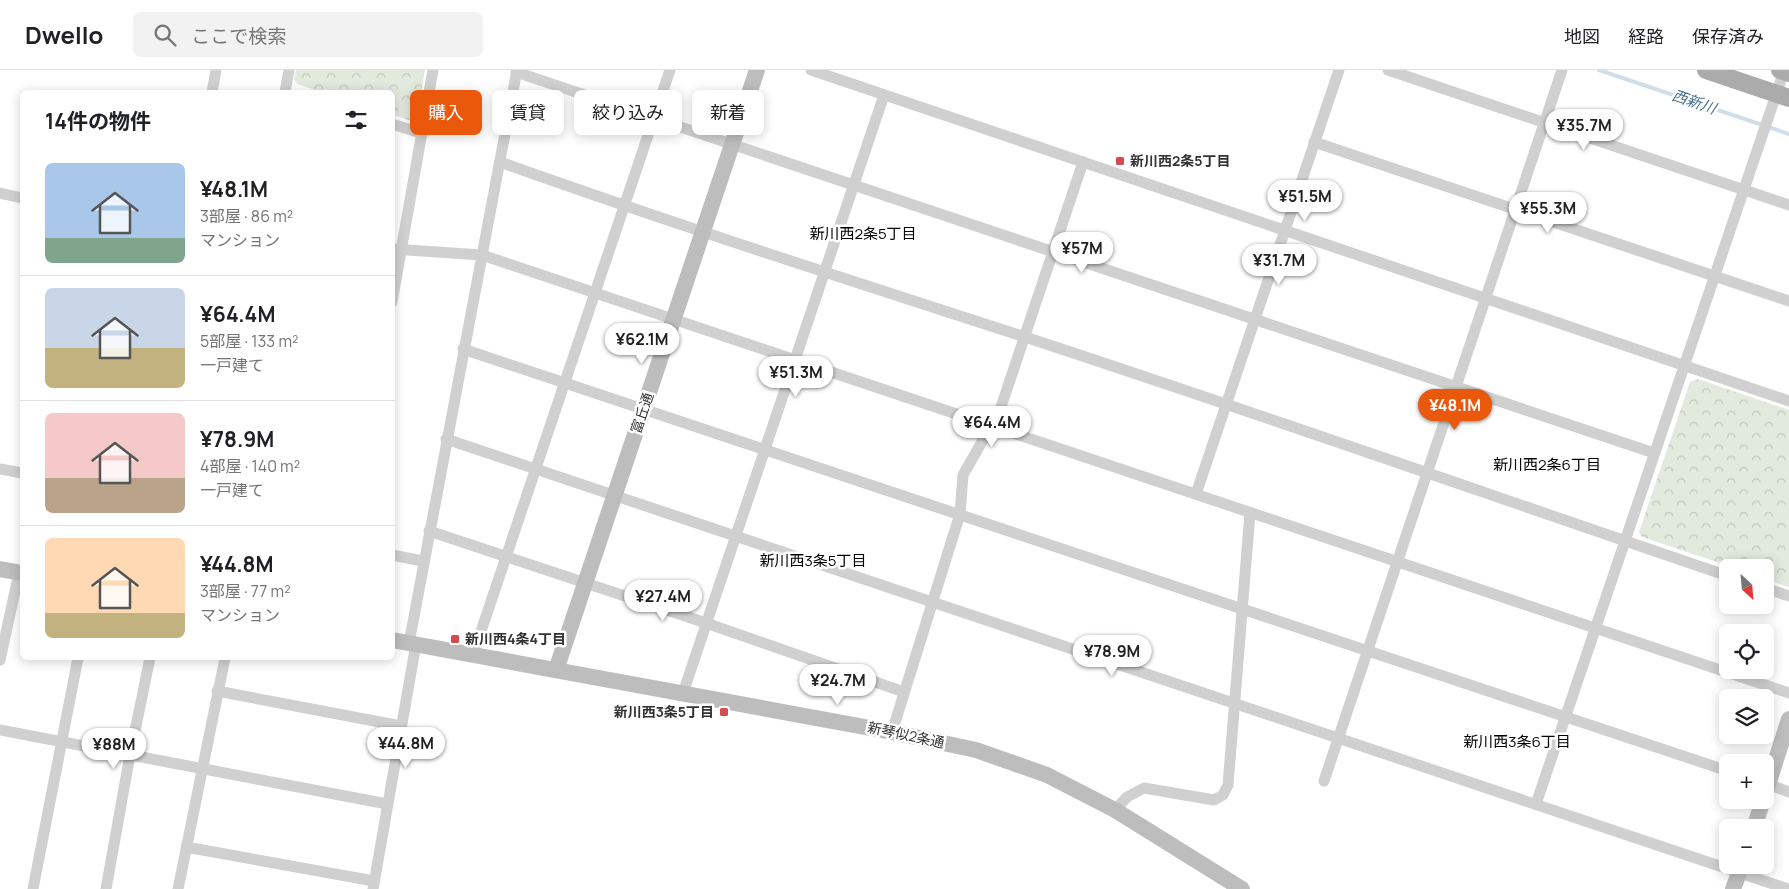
<!DOCTYPE html>
<html lang="ja">
<head>
<meta charset="utf-8">
<style>
  body { margin:0; font-family:Manrope,"Noto Sans JP",sans-serif; background:#f2f2f2; color:#202124; height:100vh; display:flex; flex-direction:column; font-size:19px; white-space:nowrap }
  * { box-sizing:border-box; margin:0 }
  p { font-size:16px; color:#757577 }
  .icon { flex:none; width:28px; height:28px; fill:none; stroke:currentColor; stroke-width:2; stroke-linecap:round; stroke-linejoin:round }
  .map { position:relative; flex:1; overflow:hidden }
  .sheet { position:absolute; left:20px; top:20px; width:375px; height:570px; display:flex; flex-direction:column; background:#fff; border-radius:8px; box-shadow:0 2px 12px #0003 }
  .sheet>* { flex:none }
  .banner { position:absolute; left:410px; top:20px; width:475px; height:45px; display:flex; gap:10px }
  .needle { width:32px; rotate:154deg }
  .fabs { position:absolute; left:1719px; top:489px; display:grid; gap:10px }
  .fabs a { display:grid; place-items:center; width:55px; height:55px; border-radius:8px; background:#fff; box-shadow:0 2px 12px #0003; font-size:25px }
  .price { position:absolute; translate:-50% -42px; padding:0 11px; border-radius:18px; background:#fff; color:#222; font-size:16px; line-height:32px; filter:drop-shadow(0 1px 2px #0008) }
  .price::after { content:''; position:absolute; left:50%; top:30px; width:15px; height:11px; margin-left:-8px; background:inherit; clip-path:polygon(0 0,100% 0,50% 100%) }
  .price.current { background:#ea580c; color:#fff }
  ul { padding:0; list-style:none }
  li { display:flex; align-items:center; gap:15px; height:125px; padding:0 25px }
  li+li { border-top:1px solid #e0e0e0 }
  li span { display:grid; place-items:center; flex:none; width:140px; height:100px; border-radius:8px; color:#555 }
  li>.icon { margin-inline-start:auto }
  span .icon { width:60px; height:60px; fill:#fffc; stroke-width:1 }
  li b { font-size:21px }
  h2 { display:flex; justify-content:space-between; align-items:center; height:60px; padding:0 25px; font-size:21px }
  .pill { padding:0 18px; border-radius:8px; background:#fff; box-shadow:0 2px 12px #0003; font-size:18px; line-height:45px }
  .pill.current { background:#ea580c; color:#fff }
  header { display:flex; align-items:center; gap:30px; box-sizing:border-box; height:70px; padding:0 25px; background:#fff; border-bottom:1px solid #e0e0e0 }
  header strong { font-size:24px }
  nav { display:flex; gap:28px; margin-inline-start:auto; font-size:18px }
  .search { width:350px; height:45px; background:#f2f2f2; display:flex; align-items:center; gap:12px; box-sizing:border-box; padding:0 18px; border-radius:8px; color:#757577; font-size:19px }
  .map>svg:first-child { display:block }
  .park { fill:url(#park-crowns) }
  .lines { fill:none; stroke-linecap:round; stroke-linejoin:round }
  .stream { stroke:#cfdee9; stroke-width:4 }
  .street { stroke:#d0d0d0; stroke-width:11 }
  .secondary { stroke:#bdbdbd; stroke-width:16 }
  .primary { stroke:#ababab; stroke-width:18 }
  .poi-dot { fill:#d34c4f; stroke:#fff; stroke-width:2 }
  .labels { text-anchor:middle; stroke-width:5; stroke-linejoin:round; paint-order:stroke }
  .poi-label { font-size:14px; font-weight:bold; fill:#333; stroke:#fff; text-anchor:start }
  .street-label { font-size:14px; fill:#333; stroke:#fff }
  .water-label { font-size:15px; font-style:italic; fill:#48708d; stroke:#fff }
  .neighbourhood-label { font-size:15px; fill:#000; stroke:#fff }
</style>
</head>
<body>
<header>
<strong>Dwello</strong>
<div class="search"><svg class="icon" aria-label="search" viewBox="0 0 24 24"><circle cx="10" cy="10" r="6"/><path d="M15 15l6 6"/></svg>ここで検索</div>
<nav><a>地図</a><a>経路</a><a>保存済み</a></nav>
</header>
<div class="map">
<svg width="1789" height="819" viewBox="0 0 1789 819">
  <defs>
    <pattern id="park-crowns" width="20" height="18" patternUnits="userSpaceOnUse" patternTransform="scale(1.25)"><rect width="20" height="18" fill="#e2e9dd"/><path d="M2 6a3 3 0 1 1 6 0M12 15a3 3 0 1 1 6 0" fill="none" stroke="#c2c8be"/></pattern>
  </defs>
  <rect width="100%" height="100%" fill="#fff"/>
  <g class="park">
    <path d="M296,0H425L417,48L412,51L393,45L392,22H322L297,14L294,9Z"/>
    <path d="M1698,309L1789,340V517L1765,509V498L1732,497L1642,467L1639,462L1690,312Z"/>
  </g>
  <g class="lines">
    <path class="stream" d="M1599,0L1789,64"/>
    <g class="street">
      <path d="M811,0L1789,331"/>
      <path d="M1388,0L1789,135"/>
      <path d="M516,2L1654,383"/>
      <path d="M212,22L216,0"/>
      <path d="M285,22L289,0"/>
      <path d="M392,54L421,63"/>
      <path d="M1314,72L1789,231"/>
      <path d="M500,92C674,154 849,210 1025,267C1260,344 1493,426 1728,506"/>
      <path d="M0,123L22,128"/>
      <path d="M392,179L482,185L1789,623"/>
      <path d="M392,232L433,0"/>
      <path d="M463,279L1728,701"/>
      <path d="M446,369L1788,819"/>
      <path d="M0,399L22,403"/>
      <path d="M1196,424L1339,0"/>
      <path d="M429,461L706,553L904,622"/>
      <path d="M392,485L423,491"/>
      <path d="M1765,518L1789,526"/>
      <path d="M409,573L517,0"/>
      <path d="M473,585L670,0"/>
      <path d="M0,590L19,503"/>
      <path d="M217,621L401,656"/>
      <path d="M683,623L884,25"/>
      <path d="M0,660L387,734"/>
      <path d="M892,662L960,444L963,405L1000,340L1083,92"/>
      <path d="M1324,711L1562,0"/>
      <path d="M1765,713L1789,722"/>
      <path d="M1536,734L1784,1"/>
      <path d="M1115,740L1127,727L1144,718L1214,730L1223,725L1228,715L1250,443"/>
      <path d="M186,777L374,811"/>
      <path d="M33,819L78,588"/>
      <path d="M106,819L130,685L150,588"/>
      <path d="M178,819L225,588"/>
      <path d="M373,819L416,574"/>
    </g>
    <g class="secondary">
      <path d="M0,499L22,503"/>
      <path d="M392,570L892,662L976,680L1047,705L1115,740L1242,819"/>
      <path d="M556,600L757,0"/>
      <path d="M1765,724L1789,649"/>
      <path d="M1754,758L1763,730"/>
      <path d="M1733,819L1742,795"/>
    </g>
    <g class="primary">
      <path d="M1706,0L1789,28"/>
      <path d="M1780,0L1789,3"/>
    </g>
  </g>
  <g class="poi-dot">
    <rect x="1115" y="86" width="10" height="10" rx="2.5"/>
    <rect x="450" y="564" width="10" height="10" rx="2.5"/>
    <rect x="719" y="637" width="10" height="10" rx="2.5"/>
  </g>
  <g class="labels">
    <g class="poi-label">
      <text x="1130" y="96">新川西2条5丁目</text>
      <text x="465" y="574">新川西4条4丁目</text>
      <text x="714" y="647" text-anchor="end">新川西3条5丁目</text>
    </g>
    <g class="street-label">
      <text transform="translate(642 343) rotate(-71)" y="5">富丘通</text>
      <text transform="translate(906 665) rotate(12)" y="5">新琴似2条通</text>
    </g>
    <g class="water-label">
      <text transform="translate(1694 32) rotate(19)" y="5">西新川</text>
    </g>
    <g class="neighbourhood-label">
      <text x="863" y="169">新川西2条5丁目</text>
      <text x="1547" y="400">新川西2条6丁目</text>
      <text x="813" y="496">新川西3条5丁目</text>
      <text x="1517" y="677">新川西3条6丁目</text>
    </g>
  </g>
</svg>
<div class="fabs">
<a><svg class="needle" viewBox="-14 -14 28 28"><path d="M0-13l5 13h-10z" fill="#e53935"/><path d="M0 13l5-13h-10z" fill="#757577"/></svg></a>
<a><svg class="icon" aria-label="locate" viewBox="0 0 24 24"><circle cx="12" cy="12" r="6"/><path d="M12 2v4M12 18v4M2 12h4M18 12h4"/></svg></a>
<a><svg class="icon" aria-label="layers" viewBox="0 0 24 24"><path d="M12 4l9 5-9 5-9-5zM3 14l9 5 9-5"/></svg></a>
<a>+</a>
<a>−</a>
</div>
<b class="price" style="left:1584px;top:81px">¥35.7M</b>
<b class="price" style="left:1305px;top:152px">¥51.5M</b>
<b class="price" style="left:1548px;top:164px">¥55.3M</b>
<b class="price" style="left:1082px;top:204px">¥57M</b>
<b class="price" style="left:1279px;top:216px">¥31.7M</b>
<b class="price" style="left:642px;top:295px">¥62.1M</b>
<b class="price" style="left:796px;top:328px">¥51.3M</b>
<b class="price current" style="left:1455px;top:361px">¥48.1M</b>
<b class="price" style="left:992px;top:378px">¥64.4M</b>
<b class="price" style="left:663px;top:552px">¥27.4M</b>
<b class="price" style="left:1112px;top:607px">¥78.9M</b>
<b class="price" style="left:838px;top:636px">¥24.7M</b>
<b class="price" style="left:406px;top:699px">¥44.8M</b>
<b class="price" style="left:114px;top:700px">¥88M</b>
<div class="banner">
<a class="pill current">購入</a>
<a class="pill">賃貸</a>
<a class="pill">絞り込み</a>
<a class="pill">新着</a>
</div>
<section class="sheet">
<h2>14件の物件<svg class="icon" aria-label="filters" viewBox="0 0 24 24"><path d="M4 7h16M4 17h16"/><circle cx="9" cy="7" r="2"/><circle cx="15" cy="17" r="2"/></svg></h2>
<ul>
<li><span style="background:linear-gradient(#a9c7e8 75%,#7fa58c 0)"><svg class="icon" aria-label="home" viewBox="0 0 24 24"><path d="M3 11l9-7 9 7M6 9v11h12V9"/></svg></span><div><b>¥48.1M</b><p>3部屋 · 86 m²</p><p>マンション</p></div></li>
<li><span style="background:linear-gradient(#c9d6e8 60%,#c2b280 0)"><svg class="icon" aria-label="home" viewBox="0 0 24 24"><path d="M3 11l9-7 9 7M6 9v11h12V9"/></svg></span><div><b>¥64.4M</b><p>5部屋 · 133 m²</p><p>一戸建て</p></div></li>
<li><span style="background:linear-gradient(#f6c9c9 65%,#b9a48a 0)"><svg class="icon" aria-label="home" viewBox="0 0 24 24"><path d="M3 11l9-7 9 7M6 9v11h12V9"/></svg></span><div><b>¥78.9M</b><p>4部屋 · 140 m²</p><p>一戸建て</p></div></li>
<li><span style="background:linear-gradient(#ffd9b3 75%,#c2b280 0)"><svg class="icon" aria-label="home" viewBox="0 0 24 24"><path d="M3 11l9-7 9 7M6 9v11h12V9"/></svg></span><div><b>¥44.8M</b><p>3部屋 · 77 m²</p><p>マンション</p></div></li>
</ul>
</section>
</div>
</body>
</html>
